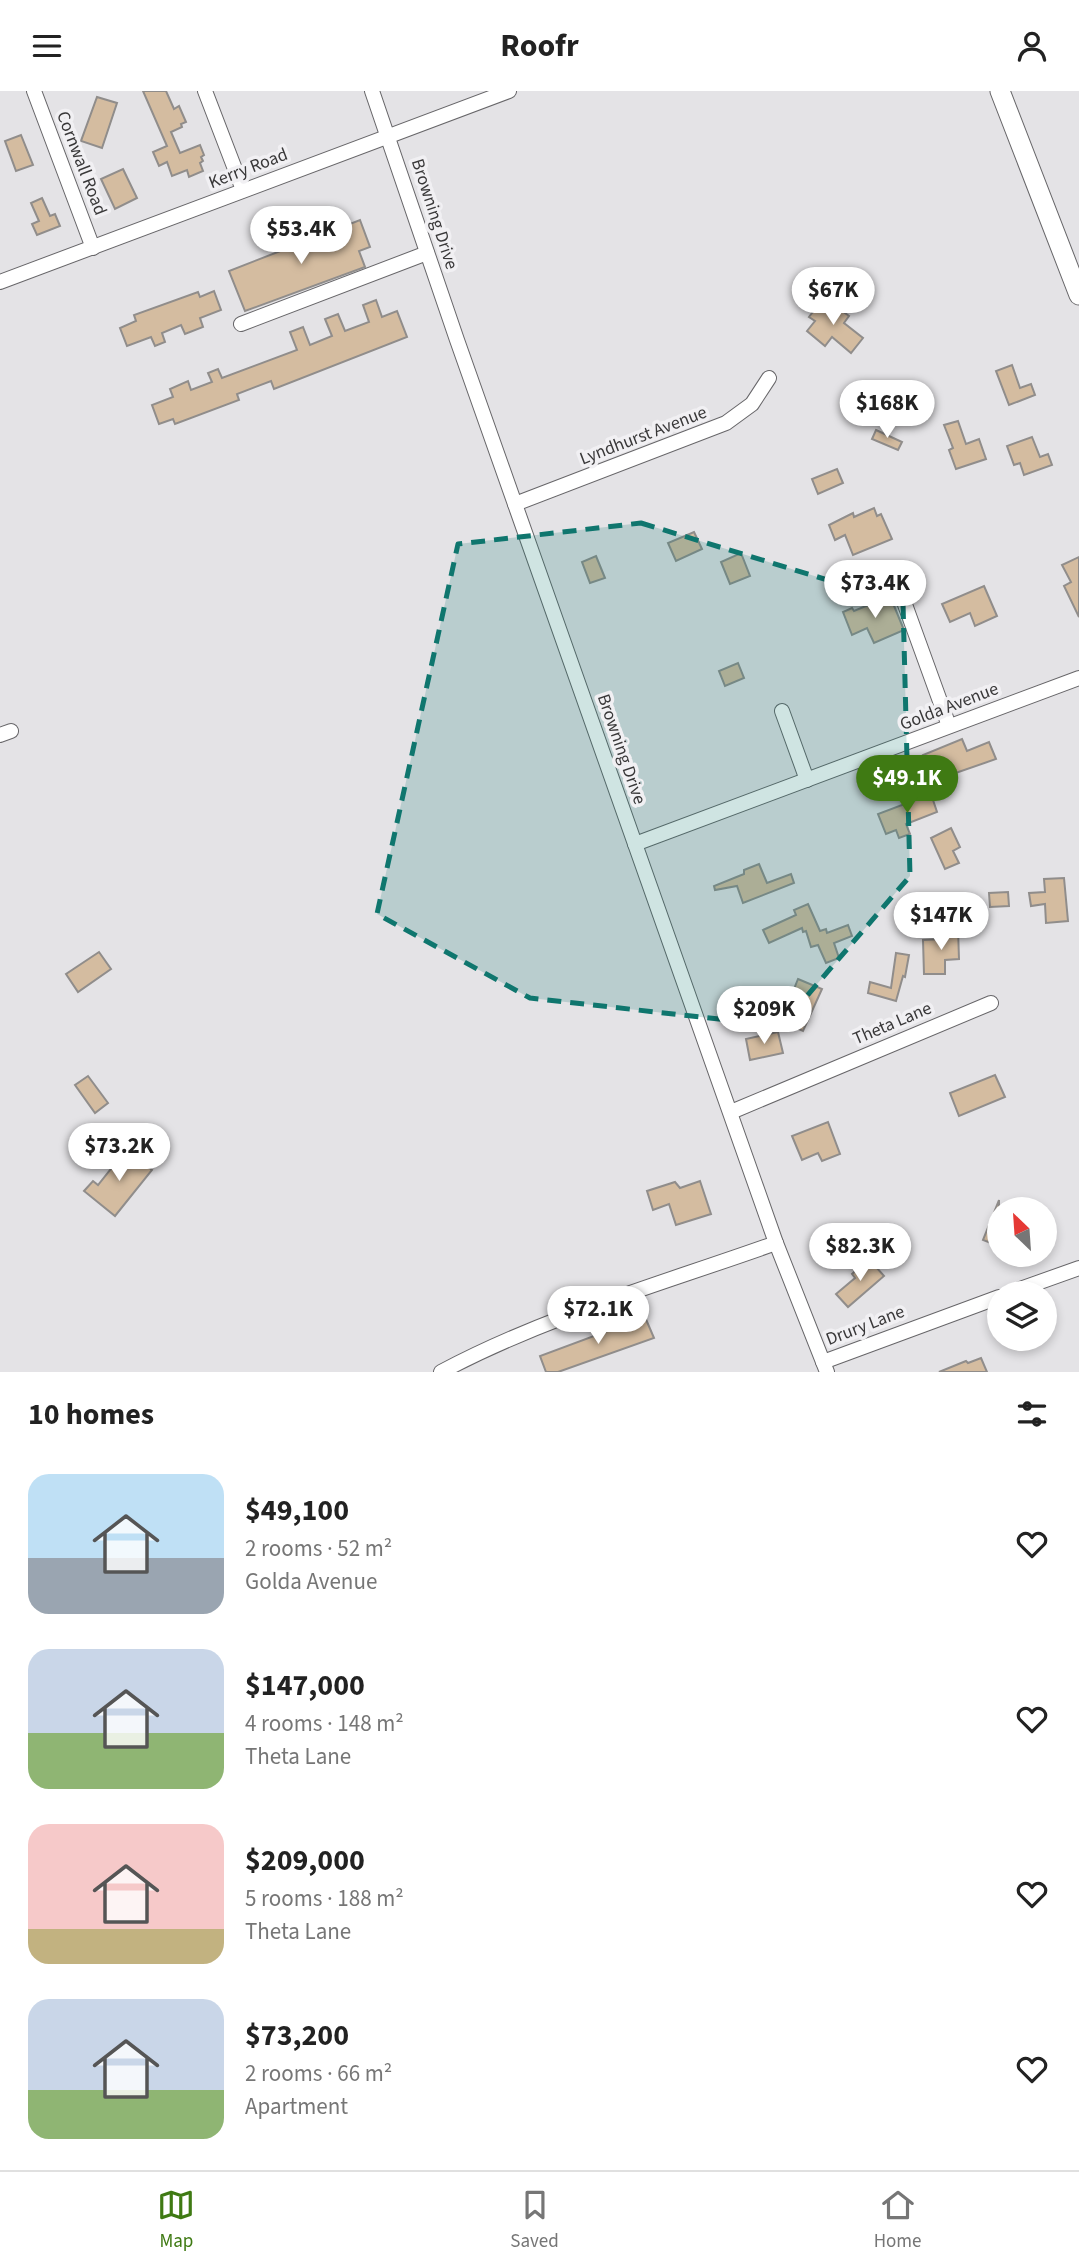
<!DOCTYPE html>
<html lang="en">
<head>
<meta charset="utf-8">
<style>
  body { margin:0; font-family:"Source Sans 3",sans-serif; background:#f2f2f2; color:#222; height:100vh; display:flex; flex-direction:column; font-size:26px; white-space:nowrap }
  * { box-sizing:border-box; margin:0 }
  p { font-size:23px; color:#767676 }
  .icon { flex:none; width:38px; height:38px; fill:none; stroke:currentColor; stroke-width:2; stroke-linecap:round; stroke-linejoin:round }
  .map { position:relative; height:1281px; overflow:hidden }
  .sheet { display:flex; flex-direction:column; background:#fff; flex:1 }
  .sheet>* { flex:none }
  .needle { width:46px; rotate:335deg }
  .tools { position:absolute; left:987px; top:1106px; display:grid; gap:14px }
  .tools a { display:grid; place-items:center; width:70px; height:70px; border-radius:50%; background:#fff; box-shadow:0 4px 10px #0003; font-size:35px }
  .price { position:absolute; translate:-50% -60px; padding:0 16px; border-radius:24px; background:#fff; color:#222; font-size:23px; line-height:46px; filter:drop-shadow(0 2px 4px #0008) }
  .price::after { content:''; position:absolute; left:50%; top:42px; width:21px; height:16px; margin-left:-10px; background:inherit; clip-path:polygon(0 0,100% 0,50% 100%) }
  .price.selected { background:#3f7a13; color:#fff }
  ul { padding:0; list-style:none }
  li { display:flex; align-items:center; gap:21px; height:175px; padding:0 28px }
  li span { display:grid; place-items:center; flex:none; width:196px; height:140px; border-radius:21px; color:#555 }
  li>.icon { margin-inline-start:auto }
  span .icon { width:84px; height:84px; fill:#fffc; stroke-width:1 }
  li b { font-size:30px }
  h2 { display:flex; justify-content:space-between; align-items:center; height:84px; padding:0 28px; font-size:30px }
  header { display:flex; justify-content:space-between; align-items:center; height:91px; padding:0 28px; background:#fff; font-size:32px; font-weight:700 }
  .tab-bar { display:flex; justify-content:space-around; align-items:center; height:98px; border-top:2px solid #e0e0e0; background:#fff; font-size:19px; color:#767676 }
  .tab-bar a { display:grid; justify-items:center; gap:4px }
  .tab-bar .selected { color:#3f7a13 }
  .map>svg:first-child { display:block }
  .building { fill:#d4bca0; stroke:#908d8b; stroke-width:2 }
  .lines { fill:none; stroke-linecap:round; stroke-linejoin:round }
  .minor-casing { stroke:#676669; stroke-width:16 }
  .major-casing { stroke:#676669; stroke-width:21 }
  .minor { stroke:#fff; stroke-width:14 }
  .major { stroke:#fff; stroke-width:19 }
  .marked { fill:#0f766e; fill-opacity:0.2; stroke:#0f766e; stroke-width:5; stroke-dasharray:14 9; stroke-linejoin:round }
  .labels { text-anchor:middle; stroke-width:7; stroke-linejoin:round; paint-order:stroke }
  .street-label { font-size:18px; fill:#393839; stroke:#f1f0f3 }
</style>
</head>
<body>
<header><svg class="icon" aria-label="menu" viewBox="0 0 24 24"><path d="M4 6h16M4 12h16M4 18h16"/></svg>Roofr<svg class="icon" aria-label="person" viewBox="0 0 24 24"><circle cx="12" cy="8" r="4"/><path d="M4 21q1-7 8-7t8 7"/></svg></header>
<div class="map">
<svg width="1079" height="1281" viewBox="0 0 1079 1281">
  <rect width="100%" height="100%" fill="#e4e3e6"/>
  <g class="building">
    <path d="M143,0H166L174,18L179,15L186,31L181,33L182,36L171,41L180,62L200,54L204,64L201,66L203,70L200,72L203,80L189,86L187,79L172,85L167,71L159,75L153,61L167,55Z"/>
    <path d="M97,6L117,12L102,57L81,50Z"/>
    <path d="M21,44L33,74L16,80L5,50Z"/>
    <path d="M123,78L137,107L115,118L101,88Z"/>
    <path d="M42,107L50,125L55,123L60,135L37,144L32,133L39,130L31,112Z"/>
    <path d="M360,129L370,156L359,160L365,176L245,220L229,180Z"/>
    <path d="M214,200L221,219L200,227L203,236L185,243L181,234L162,242L165,251L155,255L151,246L127,255L120,237L136,230L134,224L198,201L200,206Z"/>
    <path d="M376,209L382,226L397,220L407,246L274,298L271,290L237,303L239,309L175,333L173,328L159,333L152,314L173,306L170,298L188,290L191,299L212,291L208,282L218,278L222,287L297,259L290,241L303,236L310,254L332,245L325,228L338,223L345,240L369,231L363,214Z"/>
    <path d="M822,209L836,220L838,217L849,225L844,232L863,247L851,262L832,246L825,255L807,240L815,230L809,226Z"/>
    <path d="M1012,274L1020,297L1031,293L1035,304L1009,314L996,280Z"/>
    <path d="M958,330L966,353L979,348L986,368L956,378L949,359L953,357L944,334Z"/>
    <path d="M876,339L902,351L898,359L872,348Z"/>
    <path d="M1032,346L1040,366L1048,363L1052,374L1024,384L1020,372L1014,374L1007,355Z"/>
    <path d="M837,378L843,392L818,403L812,388Z"/>
    <path d="M874,417L877,425L881,423L892,448L853,464L845,444L835,449L829,434L853,422L854,426Z"/>
    <path d="M694,441L702,458L676,470L668,452Z"/>
    <path d="M741,462L750,485L730,493L721,471Z"/>
    <path d="M596,465L605,487L590,492L582,471Z"/>
    <path d="M1079,466V526L1064,495L1071,491L1062,474Z"/>
    <path d="M984,495L997,525L975,535L970,522L950,531L942,513Z"/>
    <path d="M890,505L904,539L874,552L867,537L852,544L843,521L852,517L854,520Z"/>
    <path d="M738,572L744,587L725,595L719,580Z"/>
    <path d="M962,648L967,660L989,651L996,668L947,685L941,671L928,676L923,664Z"/>
    <path d="M931,703L937,721L906,733L910,743L899,747L896,739L886,743L878,723Z"/>
    <path d="M951,737L960,756L953,760L959,772L945,778L931,747Z"/>
    <path d="M759,773L767,792L791,783L794,792L743,812L737,795L715,799L714,795L744,783V779Z"/>
    <path d="M1064,787L1068,830L1046,832L1045,813L1031,815L1029,802L1045,801L1044,788Z"/>
    <path d="M1008,801L1009,815L990,816L989,802Z"/>
    <path d="M808,813L820,840L826,838L827,842L848,834L852,845L834,852L839,867L826,872L818,854L811,856L806,840L803,841L802,837L769,852L763,839L796,824L794,819Z"/>
    <path d="M958,837L959,868L945,869V883H924L923,849L942,848V838Z"/>
    <path d="M99,861L111,878L78,901L66,883Z"/>
    <path d="M896,862L909,864L905,886L903,885L896,910L868,902L870,891L891,897Z"/>
    <path d="M798,888L822,898L803,940L783,931L794,904L792,903Z"/>
    <path d="M778,941L783,962L750,969L746,948Z"/>
    <path d="M995,984L1005,1006L959,1025L950,1002Z"/>
    <path d="M88,985L108,1012L95,1022L75,994Z"/>
    <path d="M828,1031L840,1063L822,1070L818,1062L802,1069L792,1045Z"/>
    <path d="M126,1059L152,1079L115,1125L84,1100L93,1090L98,1094Z"/>
    <path d="M700,1090L711,1123L676,1134L669,1113L653,1119L647,1100L675,1091L680,1097Z"/>
    <path d="M999,1109V1147L996,1154L983,1149Z"/>
    <path d="M869,1168L884,1185L848,1216L836,1203L855,1187L852,1183Z"/>
    <path d="M645,1226L654,1247L558,1281H546L540,1265Z"/>
    <path d="M981,1267L987,1281H939L966,1270L968,1272Z"/>
  </g>
  <g class="lines">
    <g class="minor-casing">
      <g id="minor">
        <path d="M34,0L93,157"/>
        <path d="M205,0L243,99"/>
        <path d="M372,0L457,249L776,1152L827,1281"/>
        <path d="M0,191L509,0"/>
        <path d="M241,233L427,162"/>
        <path d="M515,413L726,332L752,313L769,287"/>
        <path d="M903,508L949,635"/>
        <path d="M782,620L807,689"/>
        <path d="M0,644L11,640"/>
        <path d="M635,753L1079,587"/>
        <path d="M731,1021L991,912"/>
        <path d="M1009,1202L1079,1177"/>
        <path d="M823,1271L999,1206"/>
        <path d="M441,1281C546,1225 664,1192 776,1152"/>
      </g>
    </g>
    <g class="major-casing">
      <path id="major" d="M1000,0L1079,204"/>
    </g>
    <use href="#minor" class="minor"/>
    <use href="#major" class="major"/>
  </g>
  <path class="marked" d="M641,432L903,512L910,785L781,935L530,907L377,823L458,453Z"/>
  <g class="labels">
    <g class="street-label">
      <text transform="translate(82 72) rotate(69)" y="6">Cornwall Road</text>
      <text transform="translate(248 77) rotate(-21)" y="6">Kerry Road</text>
      <text transform="translate(435 123) rotate(72)" y="6">Browning Drive</text>
      <text transform="translate(643 344) rotate(-21)" y="6">Lyndhurst Avenue</text>
      <text transform="translate(949 615) rotate(-21)" y="6">Golda Avenue</text>
      <text transform="translate(622 658) rotate(71)" y="6">Browning Drive</text>
      <text transform="translate(892 932) rotate(-23)" y="6">Theta Lane</text>
      <text transform="translate(865 1234) rotate(-21)" y="6">Drury Lane</text>
    </g>
  </g>
</svg>
<div class="tools">
<a><svg class="needle" viewBox="-14 -14 28 28"><path d="M0-13l5 13h-10z" fill="#e53935"/><path d="M0 13l5-13h-10z" fill="#767676"/></svg></a>
<a><svg class="icon" aria-label="layers" viewBox="0 0 24 24"><path d="M12 4l9 5-9 5-9-5zM3 14l9 5 9-5"/></svg></a>
</div>
<b class="price" style="left:301px;top:175px">$53.4K</b>
<b class="price" style="left:833px;top:236px">$67K</b>
<b class="price" style="left:887px;top:349px">$168K</b>
<b class="price" style="left:875px;top:529px">$73.4K</b>
<b class="price selected" style="left:907px;top:724px">$49.1K</b>
<b class="price" style="left:941px;top:861px">$147K</b>
<b class="price" style="left:764px;top:955px">$209K</b>
<b class="price" style="left:119px;top:1092px">$73.2K</b>
<b class="price" style="left:860px;top:1192px">$82.3K</b>
<b class="price" style="left:598px;top:1255px">$72.1K</b>
</div>
<section class="sheet">
<h2>10 homes<svg class="icon" aria-label="filters" viewBox="0 0 24 24"><path d="M4 7h16M4 17h16"/><circle cx="9" cy="7" r="2"/><circle cx="15" cy="17" r="2"/></svg></h2>
<ul>
<li><span style="background:linear-gradient(#bfe0f5 60%,#9aa5b1 0)"><svg class="icon" aria-label="home" viewBox="0 0 24 24"><path d="M3 11l9-7 9 7M6 9v11h12V9"/></svg></span><div><b>$49,100</b><p>2 rooms · 52 m²</p><p>Golda Avenue</p></div><svg class="icon" aria-label="heart" viewBox="0 0 24 24"><path d="M12 20l-8-8c-3-5 5-10 8-4 3-6 11-1 8 4z"/></svg></li>
<li><span style="background:linear-gradient(#c9d6e8 60%,#8fb573 0)"><svg class="icon" aria-label="home" viewBox="0 0 24 24"><path d="M3 11l9-7 9 7M6 9v11h12V9"/></svg></span><div><b>$147,000</b><p>4 rooms · 148 m²</p><p>Theta Lane</p></div><svg class="icon" aria-label="heart" viewBox="0 0 24 24"><path d="M12 20l-8-8c-3-5 5-10 8-4 3-6 11-1 8 4z"/></svg></li>
<li><span style="background:linear-gradient(#f6c9c9 75%,#c2b280 0)"><svg class="icon" aria-label="home" viewBox="0 0 24 24"><path d="M3 11l9-7 9 7M6 9v11h12V9"/></svg></span><div><b>$209,000</b><p>5 rooms · 188 m²</p><p>Theta Lane</p></div><svg class="icon" aria-label="heart" viewBox="0 0 24 24"><path d="M12 20l-8-8c-3-5 5-10 8-4 3-6 11-1 8 4z"/></svg></li>
<li><span style="background:linear-gradient(#c9d6e8 65%,#8fb573 0)"><svg class="icon" aria-label="home" viewBox="0 0 24 24"><path d="M3 11l9-7 9 7M6 9v11h12V9"/></svg></span><div><b>$73,200</b><p>2 rooms · 66 m²</p><p>Apartment</p></div><svg class="icon" aria-label="heart" viewBox="0 0 24 24"><path d="M12 20l-8-8c-3-5 5-10 8-4 3-6 11-1 8 4z"/></svg></li>
</ul>
</section>
<nav class="tab-bar">
<a class="selected"><svg class="icon" aria-label="map" viewBox="0 0 24 24"><path d="M3 6l6-2 6 2 6-2v14l-6 2-6-2-6 2zM9 4v14M15 6v14"/></svg>Map</a>
<a><svg class="icon" aria-label="saved" viewBox="0 0 24 24"><path d="M7 4h10v16l-5-4-5 4z"/></svg>Saved</a>
<a><svg class="icon" aria-label="home" viewBox="0 0 24 24"><path d="M3 11l9-7 9 7M6 9v11h12V9"/></svg>Home</a>
</nav>
</body>
</html>
